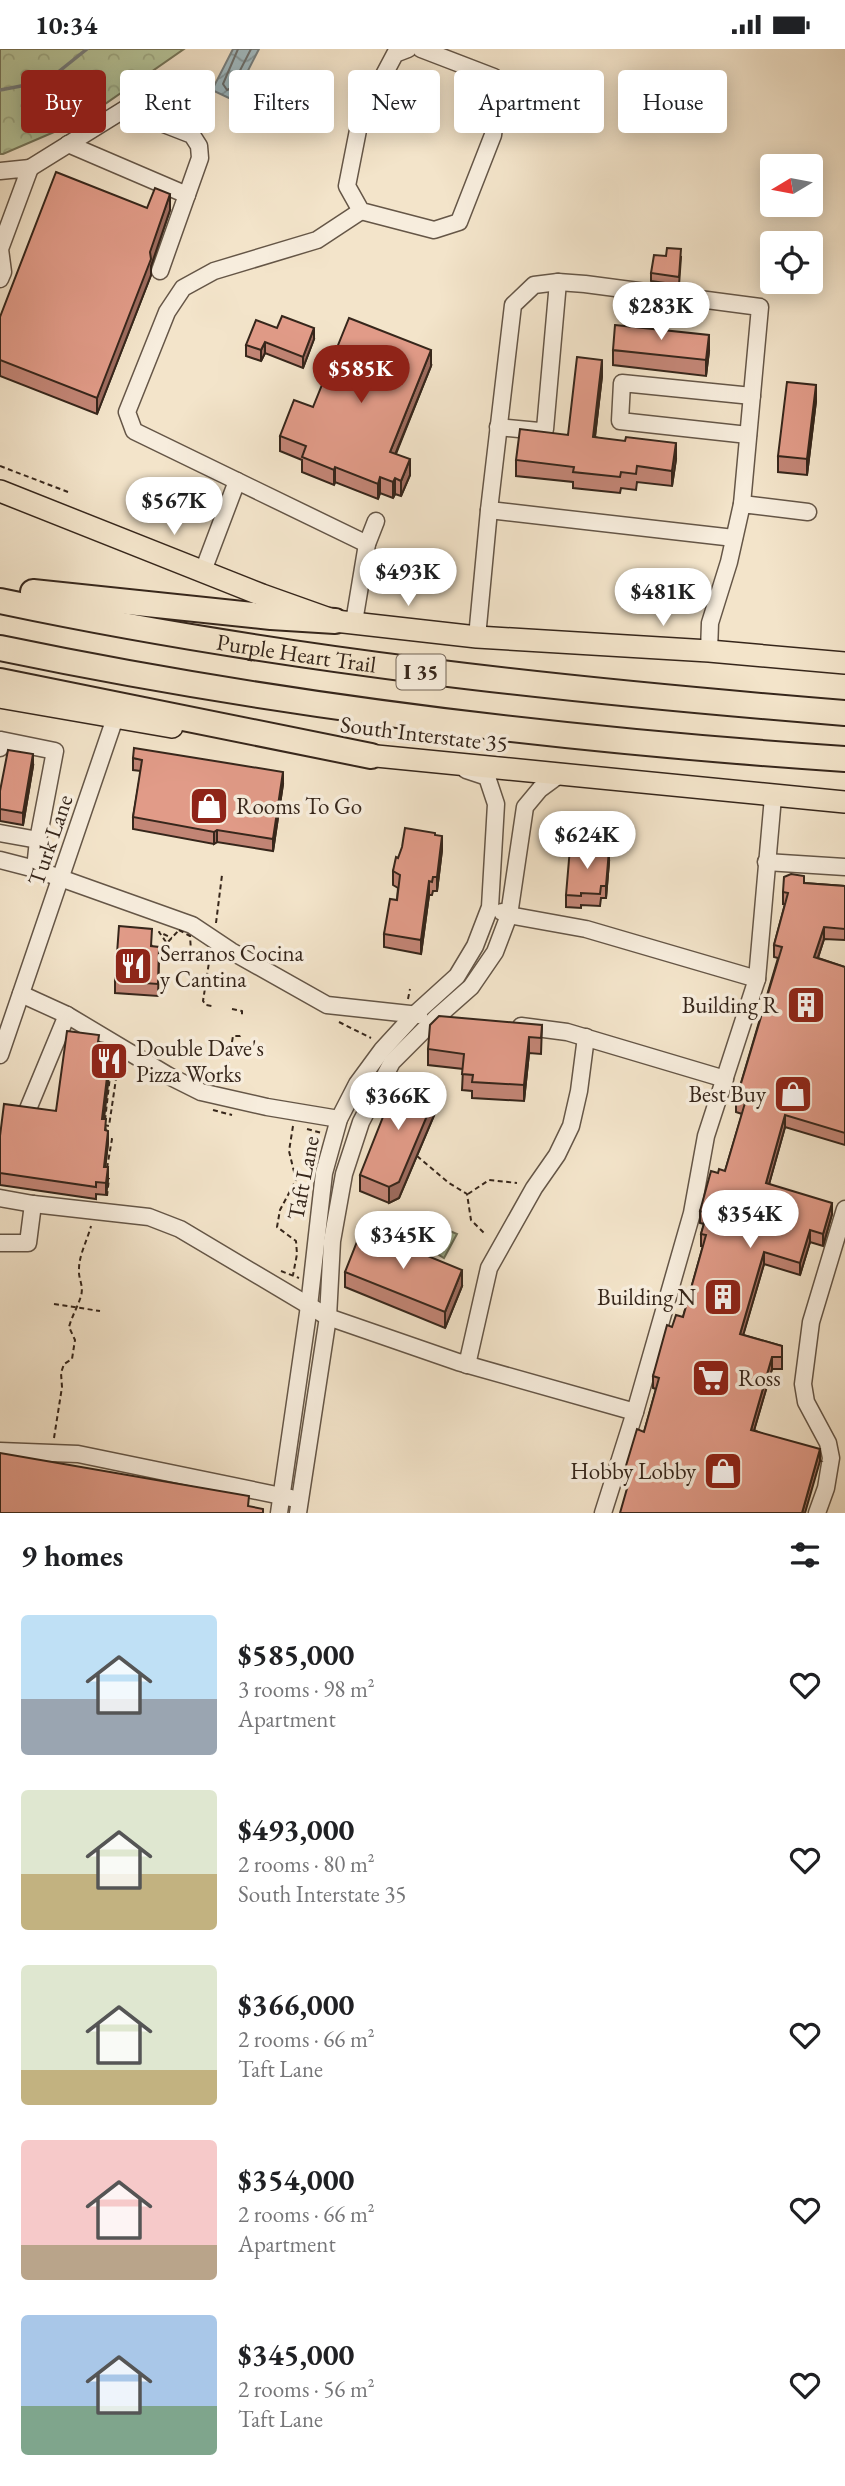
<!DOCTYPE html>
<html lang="en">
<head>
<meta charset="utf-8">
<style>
  body { margin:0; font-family:"EB Garamond",serif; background:#f6f6f6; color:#202124; height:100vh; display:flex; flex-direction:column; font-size:26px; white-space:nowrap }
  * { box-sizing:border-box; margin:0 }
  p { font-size:23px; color:#757577 }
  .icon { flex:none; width:38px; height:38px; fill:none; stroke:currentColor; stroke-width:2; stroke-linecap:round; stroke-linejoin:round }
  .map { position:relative; height:1464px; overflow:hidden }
  .sheet { display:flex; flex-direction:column; background:#fff; flex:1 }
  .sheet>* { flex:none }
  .hud { position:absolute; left:21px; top:21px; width:803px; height:63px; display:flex; gap:14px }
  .needle { width:46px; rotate:260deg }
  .buttons { position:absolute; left:760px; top:105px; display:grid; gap:14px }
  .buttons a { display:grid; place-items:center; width:63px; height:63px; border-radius:7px; background:#fff; box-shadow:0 4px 18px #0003; font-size:35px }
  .price { position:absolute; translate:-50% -60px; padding:0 16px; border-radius:24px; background:#fff; color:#222; font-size:23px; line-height:46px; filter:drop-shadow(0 2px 4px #0008) }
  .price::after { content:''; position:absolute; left:50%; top:42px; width:21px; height:16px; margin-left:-10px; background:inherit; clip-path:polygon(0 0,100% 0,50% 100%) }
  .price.selected { background:#8f2418; color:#fff }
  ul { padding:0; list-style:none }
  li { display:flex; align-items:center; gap:21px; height:175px; padding:0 21px }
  li span { display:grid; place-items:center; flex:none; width:196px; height:140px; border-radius:7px; color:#555 }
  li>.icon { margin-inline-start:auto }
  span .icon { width:84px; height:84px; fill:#fffc; stroke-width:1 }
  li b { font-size:30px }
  h2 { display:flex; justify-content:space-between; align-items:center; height:84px; padding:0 21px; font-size:30px }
  .pill { padding:0 24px; border-radius:7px; background:#fff; box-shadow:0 4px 18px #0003; font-size:24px; line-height:63px }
  .pill.selected { background:#8f2418; color:#fff }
  .status { display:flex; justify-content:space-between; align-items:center; height:49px; padding:0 35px; background:#fff; direction:ltr }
  .status svg { height:19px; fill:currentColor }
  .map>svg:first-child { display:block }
  .green { fill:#b6c59a; stroke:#76765a; stroke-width:2 }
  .forest { fill:url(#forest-crowns); stroke:#76765a; stroke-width:2 }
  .water { fill:url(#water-waves); stroke:#767f7f; stroke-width:2 }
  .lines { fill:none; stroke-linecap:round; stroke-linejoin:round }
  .shore { stroke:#6c706e; stroke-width:2 }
  .stream { stroke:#767f7f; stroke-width:3.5 }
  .minor-casing { stroke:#655647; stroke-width:19 }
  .major-casing { stroke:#36261b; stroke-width:24 }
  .highway-casing { stroke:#36261b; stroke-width:28 }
  .path { stroke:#36261b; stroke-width:2; stroke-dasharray:5 3.5; stroke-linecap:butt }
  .minor { stroke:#f7eddd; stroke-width:16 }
  .major { stroke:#f3e4ca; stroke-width:21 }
  .highway { stroke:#f3e4ca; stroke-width:24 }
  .wall { fill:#c28575; stroke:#36261b; stroke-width:2 }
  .shaded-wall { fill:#9e6c5f; stroke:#36261b; stroke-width:2 }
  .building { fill:#e19b88; stroke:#36261b; stroke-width:2 }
  .labels { text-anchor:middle; stroke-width:7; stroke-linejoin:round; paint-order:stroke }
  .shield { fill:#f7eddd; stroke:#706255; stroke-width:2 }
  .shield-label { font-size:21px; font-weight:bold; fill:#36261b }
  .street-label { font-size:23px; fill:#36261b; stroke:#f7eddd }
  .poi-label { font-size:23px; fill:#36261b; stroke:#f7eddd; text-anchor:start }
</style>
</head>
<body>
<div class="status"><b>10:34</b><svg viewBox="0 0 49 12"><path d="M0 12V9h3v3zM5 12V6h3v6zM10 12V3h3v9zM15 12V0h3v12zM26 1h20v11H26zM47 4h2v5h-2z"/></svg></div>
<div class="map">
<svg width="845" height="1464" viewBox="0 0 845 1464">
  <defs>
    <pattern id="forest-crowns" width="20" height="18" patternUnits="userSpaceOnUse" patternTransform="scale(1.75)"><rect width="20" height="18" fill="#b6c59a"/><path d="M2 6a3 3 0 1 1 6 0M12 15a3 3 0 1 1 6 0" fill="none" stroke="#9da984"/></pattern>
    <pattern id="water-waves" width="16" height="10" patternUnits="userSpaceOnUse" patternTransform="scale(1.75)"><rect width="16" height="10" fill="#a1bbc2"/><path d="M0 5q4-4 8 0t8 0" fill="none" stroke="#84989d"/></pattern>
  </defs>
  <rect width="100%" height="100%" fill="#f3e4ca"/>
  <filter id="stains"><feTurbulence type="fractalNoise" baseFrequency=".00286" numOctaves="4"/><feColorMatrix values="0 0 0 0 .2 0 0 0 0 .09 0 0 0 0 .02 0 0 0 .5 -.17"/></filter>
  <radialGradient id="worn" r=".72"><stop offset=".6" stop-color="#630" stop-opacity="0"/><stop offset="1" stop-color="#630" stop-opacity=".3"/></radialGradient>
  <path class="green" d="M415,1167L457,1185L444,1209L405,1185Z"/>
  <path class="forest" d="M0,0H184L82,71L3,105H0Z"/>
  <path class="water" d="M233,0H259L233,51L212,41Z"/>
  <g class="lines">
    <path class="shore" d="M238,0L223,35L227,41L231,39L251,0"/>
    <path class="stream" d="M0,41L47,32L87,0"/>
    <g class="minor-casing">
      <g id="minor">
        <path d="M408,0L395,5L360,71L347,137L361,162L434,181L459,173L493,86L498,49L494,28L421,0"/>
        <path d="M68,95L187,146"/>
        <path d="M30,119L125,60L192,86L199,97L200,109L160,222"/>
        <path d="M0,122L30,119L0,200L3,223L0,230"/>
        <path d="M498,378L539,382L545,380L558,233"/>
        <path d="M748,386L620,372L622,334L752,347"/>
        <path d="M237,432L134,382L127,363L167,263L183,239L214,222L317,191L361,162"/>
        <path d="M489,461L734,489"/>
        <path d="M203,522L237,432L367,495"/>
        <path d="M354,573L367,495L376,472"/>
        <path d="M477,588L489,461L513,256L534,236L558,233L585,235L760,258L742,455"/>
        <path d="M709,602L710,574L729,513L742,455L808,463"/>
        <path d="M0,699L1,691L55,702L38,791L35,820"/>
        <path d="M0,784L38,791"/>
        <path d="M0,811L35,820L192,876L231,902L327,956L419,966"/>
        <path d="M766,813L845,818"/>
        <path d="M502,863L509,866L586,880L757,930"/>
        <path d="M21,945L67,966L169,1027L201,1043L267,1058L339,1070"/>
        <path d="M521,977L567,983L725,1030"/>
        <path d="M0,1006L115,669"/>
        <path d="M28,1060L67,966"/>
        <path d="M0,1149L33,1155L149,1168L180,1180L328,1268L458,1313L635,1363"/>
        <path d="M0,1194H28L33,1155"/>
        <path d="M467,1316L489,1219L534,1139L557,1106L571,1077L579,1042L586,988"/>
        <path d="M0,1402L78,1405L291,1449"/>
        <path d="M279,1464L309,1257L324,1124L339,1070L357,1035L382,1001L414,966L457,927L475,897L490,858L496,755L487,728L466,721"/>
        <path d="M298,1464L328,1268L332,1192L344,1125L361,1073L392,1013L437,968L471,938L495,903L509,866L525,758L540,740L559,726"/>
        <path d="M603,1464L635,1363L692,1164L706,1087L757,930L773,748"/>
        <path d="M817,1464L826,1439L831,1409L828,1394L806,1353L803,1335L811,1273L845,1160"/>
      </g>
    </g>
    <g class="major-casing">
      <g id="major">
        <path d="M0,442L262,546L335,572L477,588L709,602L845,614"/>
        <path d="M0,648L172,678"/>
        <path d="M356,705L845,753"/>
      </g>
    </g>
    <g class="highway-casing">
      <g id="highway">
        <path d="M33,543L271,568L335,572"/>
        <path id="s1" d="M0,552C279,611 561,641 845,664"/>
        <path d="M0,599C278,657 561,691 845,710"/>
        <path d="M0,632L371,707"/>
      </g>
    </g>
    <g class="path">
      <path d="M0,417L68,443"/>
      <path d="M216,874L222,826"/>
      <path d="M179,881L190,887L191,902H169L167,894Z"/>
      <path d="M166,893L159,883L172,889"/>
      <path d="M210,907L203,952L206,956L212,957"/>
      <path d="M159,911L165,910L169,903"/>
      <path d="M408,950L410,940"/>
      <path d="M232,960L242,962V966"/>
      <path d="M339,973L371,989"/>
      <path d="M225,1035L233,987H240V985"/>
      <path d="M213,1061L232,1066"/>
      <path d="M105,1071L112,1010"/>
      <path d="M104,1076L109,1077L117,1023L126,1025L127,1018"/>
      <path d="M293,1077L289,1102L296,1131L280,1161L277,1178L296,1192L297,1205L293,1226"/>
      <path d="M307,1080L322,1084"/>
      <path d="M417,1107L449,1134L467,1145L471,1171L486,1186"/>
      <path d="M107,1119L112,1090H108"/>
      <path d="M468,1145L489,1131L517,1134"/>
      <path d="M107,1147L109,1129"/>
      <path d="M281,1222L299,1229"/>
      <path d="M54,1255L100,1262"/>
      <path d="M54,1389L62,1338L61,1324L64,1315L72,1310L75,1291L69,1278C72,1267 78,1257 81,1247C84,1236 78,1230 79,1220C79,1206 87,1192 91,1177"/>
    </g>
    <use href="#minor" class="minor"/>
    <use href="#major" class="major"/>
    <use href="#highway" class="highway"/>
  </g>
  <g class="wall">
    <path d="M147,159L170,161L151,217V226L97,365L0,327V268Z"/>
    <path d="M666,207L681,208L679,236L651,232V224Z"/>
    <path d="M277,279L314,290L303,319L265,304L261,312L246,307V296Z"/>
    <path d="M613,301L709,302L706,327L613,316Z"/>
    <path d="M431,317L396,405L410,426L401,447L395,445L393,449L380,444L378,450L335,433L334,436L302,423V411L280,402V387L313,358Z"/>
    <path d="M602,327L595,388L676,410L672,437L637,433L636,441L621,439L620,444L573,439V433L516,427V411L568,386Z"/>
    <path d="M816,352L807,426L778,423V407Z"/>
    <path d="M133,709L283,735L273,802L217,793L214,795L133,780V768L141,722L133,721Z"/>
    <path d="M33,717L23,776L0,772V742Z"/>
    <path d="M435,786L442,801L437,842H433L432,846H429L421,905L384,898V885L397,851L398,839L393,836V822L398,809Z"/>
    <path d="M609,813L606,849H601L600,857L581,856V859L566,858V846Z"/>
    <path d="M804,834L845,837V891L824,890L818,909L845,918V1096L785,1078L769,1135L832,1165L823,1197L810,1193L800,1226L764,1215L743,1286L782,1297V1320H772L754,1381L820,1412L629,1433L625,1432V1420L644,1383L656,1340L653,1339V1327L672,1278L683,1268L703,1197H701V1185L704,1175L700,1174V1162L718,1124L725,1122L742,1065L736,1063V1051L778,909L774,908V896L785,855H783V843Z"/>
    <path d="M152,897L159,910L158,947L115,944V932Z"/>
    <path d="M542,976L541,1005L529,1004L524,1052L472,1049V1042L462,1041L463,1020L428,1016V1000Z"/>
    <path d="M99,993L111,1007L104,1070L108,1094L105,1118L108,1130L106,1146L96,1145V1150L0,1136V1087L56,1062Z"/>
    <path d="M435,1064L399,1149L389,1154L360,1142V1126Z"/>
    <path d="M345,1223L462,1237L445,1279L345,1238Z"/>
  </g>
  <g class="shaded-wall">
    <path d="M170,145V161L151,217V226L97,365V349Z"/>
    <path d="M314,279V290L303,319V308Z"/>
    <path d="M709,286V302L706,327V311Z"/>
    <path d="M265,293V304L261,312V301Z"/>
    <path d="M431,301V317L390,418V403Z"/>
    <path d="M602,311V327L593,404V388Z"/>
    <path d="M816,336V352L807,426V410Z"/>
    <path d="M676,394V410L672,437V422Z"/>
    <path d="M410,410V426L401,447V432Z"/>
    <path d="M335,418V433L334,436V421Z"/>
    <path d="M380,428V444L378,450V435Z"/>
    <path d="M395,429V445L393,449V433Z"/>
    <path d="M33,705V717L23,776V764Z"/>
    <path d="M283,723V735L273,802V790Z"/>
    <path d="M217,781V793L214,795V783Z"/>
    <path d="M442,787V801L437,842V828Z"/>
    <path d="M609,801V813L606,849V837Z"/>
    <path d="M429,832V846L421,905V891Z"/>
    <path d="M824,878V890L814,920V908Z"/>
    <path d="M529,988V1004L524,1052V1036Z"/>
    <path d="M111,995V1007L102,1082V1070Z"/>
    <path d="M435,1048V1064L399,1149L389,1154V1138Z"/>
    <path d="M785,1066V1078L766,1146V1134Z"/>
    <path d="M108,1082V1094L104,1130V1118Z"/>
    <path d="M108,1118V1130L106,1146V1134Z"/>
    <path d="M832,1154V1165L823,1197V1185Z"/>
    <path d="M810,1181V1193L800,1226V1214Z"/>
    <path d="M764,1203V1215L740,1297V1285Z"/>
    <path d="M462,1221V1237L445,1279V1263Z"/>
    <path d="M772,1308V1320L751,1392V1381Z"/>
    <path d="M820,1400V1412L805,1464H802Z"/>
  </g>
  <g class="building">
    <path d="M56,123L147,159L155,139L170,145L150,203L151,210L97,349L0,311V268Z"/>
    <path d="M667,199L681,200L679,228L651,224L654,206L666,207Z"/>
    <path d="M282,267L314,279L303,308L265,293L261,301L246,296L256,271L277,279Z"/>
    <path d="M349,269L431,301L390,403L410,410L401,432L395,429L393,433L380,428L378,435L335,418L334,421L302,408L306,397L280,387L294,351L313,358Z"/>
    <path d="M615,276L709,286L706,311L613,301Z"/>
    <path d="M577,308L602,311L593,388L625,392L626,388L676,394L672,422L637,417L636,425L621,423L620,428L573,423L574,418L516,411L520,380L568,386Z"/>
    <path d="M787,333L816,336L807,410L778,407Z"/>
    <path d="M134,699L283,723L273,790L217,781L214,783L133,768L142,711L133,709Z"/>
    <path d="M8,701L33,705L23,764L0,760V742Z"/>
    <path d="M405,779L435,784V786L442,787L437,828H433L432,833L429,832L421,891L384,885L390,850L397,851L400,826L393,822L396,808L398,809L402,798Z"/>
    <path d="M570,799L609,801L606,837H601L600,845L581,844V847L566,846Z"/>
    <path d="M791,825L804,827V834L845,837V880L824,878L814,908L845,918V1084L785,1066L766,1134L832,1154L823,1185L810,1181L800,1214L764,1203L740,1285L782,1297V1308H772L751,1381L820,1400L802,1464H620L632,1422L625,1420L637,1380L644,1383L659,1329L653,1327L667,1276L672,1278L676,1266L683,1268L706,1186L701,1185L707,1164L700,1162L711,1122L718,1124L719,1120L725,1122L745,1054L736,1051L782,898L774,896L788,844L783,843L784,828Z"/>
    <path d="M119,877L152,880L151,897L159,898L158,935L115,932Z"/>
    <path d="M439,967L542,976L541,989L529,988L524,1036L472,1033L473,1026L462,1025L464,1005L428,1000L430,976Z"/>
    <path d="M67,982L99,986L98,993L111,995L102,1070H106L105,1081L108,1082L104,1118H108L106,1134L96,1133V1138L0,1124V1087L4,1055L56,1062Z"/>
    <path d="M400,1025L427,1036L435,1048L399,1133L389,1138L360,1126Z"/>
    <path d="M362,1180L462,1221L445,1263L345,1223Z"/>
    <path d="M0,1404L249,1447L248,1457L263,1460V1464H0Z"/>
  </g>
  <defs>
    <g id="shop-square" transform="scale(2.0125)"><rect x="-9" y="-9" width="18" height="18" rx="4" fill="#8f2418" stroke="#f7eddd"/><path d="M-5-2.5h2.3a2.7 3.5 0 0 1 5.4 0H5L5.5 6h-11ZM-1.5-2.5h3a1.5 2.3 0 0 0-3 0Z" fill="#fff"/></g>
    <g id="restaurant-square" transform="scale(2.0125)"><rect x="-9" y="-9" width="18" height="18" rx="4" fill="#8f2418" stroke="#f7eddd"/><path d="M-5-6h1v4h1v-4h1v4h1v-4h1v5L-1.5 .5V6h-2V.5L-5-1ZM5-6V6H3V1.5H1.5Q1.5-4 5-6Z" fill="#fff"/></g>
    <g id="building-square" transform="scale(2.0125)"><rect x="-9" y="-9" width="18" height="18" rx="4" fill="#8f2418" stroke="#f7eddd"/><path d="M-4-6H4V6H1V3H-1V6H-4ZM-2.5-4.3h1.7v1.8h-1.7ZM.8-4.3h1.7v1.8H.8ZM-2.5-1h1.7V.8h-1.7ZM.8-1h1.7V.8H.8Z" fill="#fff"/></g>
    <g id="supermarket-square" transform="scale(2.0125)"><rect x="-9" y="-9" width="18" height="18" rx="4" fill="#8f2418" stroke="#f7eddd"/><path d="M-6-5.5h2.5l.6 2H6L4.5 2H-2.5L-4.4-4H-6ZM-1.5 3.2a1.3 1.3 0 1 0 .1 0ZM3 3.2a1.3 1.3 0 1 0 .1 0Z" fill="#fff"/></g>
  </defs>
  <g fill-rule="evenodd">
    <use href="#shop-square" x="209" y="757"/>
    <use href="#restaurant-square" x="133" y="917"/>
    <use href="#building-square" x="806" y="956"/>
    <use href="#restaurant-square" x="109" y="1012"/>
    <use href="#shop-square" x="793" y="1045"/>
    <use href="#building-square" x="723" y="1248"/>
    <use href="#supermarket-square" x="711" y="1329"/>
    <use href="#shop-square" x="723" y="1422"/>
  </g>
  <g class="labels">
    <rect class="shield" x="396.5" y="605.5" width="49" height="35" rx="5"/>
    <g class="shield-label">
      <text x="421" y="630">I 35</text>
    </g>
    <g class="street-label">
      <text dy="8" stroke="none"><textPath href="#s1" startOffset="301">Purple Heart Trail</textPath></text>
      <text transform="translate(424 685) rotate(7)" y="8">South Interstate 35</text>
      <text transform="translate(50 791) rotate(-71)" y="8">Turk Lane</text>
      <text transform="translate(303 1129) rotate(-79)" y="8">Taft Lane</text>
    </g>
    <g class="poi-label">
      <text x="236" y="765">Rooms To Go</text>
      <text x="160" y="912">Serranos Cocina<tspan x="160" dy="26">y Cantina</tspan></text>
      <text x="779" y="964" text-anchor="end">Building R</text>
      <text x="136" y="1007">Double Dave's<tspan x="136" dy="26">Pizza Works</tspan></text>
      <text x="766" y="1053" text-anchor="end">Best Buy</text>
      <text x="696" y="1256" text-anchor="end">Building N</text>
      <text x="738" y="1337">Ross</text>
      <text x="696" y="1430" text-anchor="end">Hobby Lobby</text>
    </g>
  </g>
  <rect width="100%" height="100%" filter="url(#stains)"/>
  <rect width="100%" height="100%" fill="url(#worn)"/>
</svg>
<div class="buttons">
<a><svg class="needle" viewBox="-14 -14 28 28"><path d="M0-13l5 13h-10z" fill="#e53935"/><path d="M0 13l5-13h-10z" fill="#757577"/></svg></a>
<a><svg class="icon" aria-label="locate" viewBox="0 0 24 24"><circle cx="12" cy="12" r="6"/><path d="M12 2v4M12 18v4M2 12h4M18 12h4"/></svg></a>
</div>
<b class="price" style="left:661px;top:293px">$283K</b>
<b class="price selected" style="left:361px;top:356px">$585K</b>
<b class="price" style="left:174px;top:488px">$567K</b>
<b class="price" style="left:408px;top:559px">$493K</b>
<b class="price" style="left:663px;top:579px">$481K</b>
<b class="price" style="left:587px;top:822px">$624K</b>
<b class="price" style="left:398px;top:1083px">$366K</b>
<b class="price" style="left:750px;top:1201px">$354K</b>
<b class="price" style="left:403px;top:1222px">$345K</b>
<div class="hud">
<a class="pill selected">Buy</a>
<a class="pill">Rent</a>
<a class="pill">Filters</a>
<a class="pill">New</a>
<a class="pill">Apartment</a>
<a class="pill">House</a>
</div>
</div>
<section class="sheet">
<h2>9 homes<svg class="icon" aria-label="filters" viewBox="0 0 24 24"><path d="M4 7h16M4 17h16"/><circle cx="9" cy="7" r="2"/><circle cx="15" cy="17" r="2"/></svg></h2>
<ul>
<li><span style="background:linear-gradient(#bfe0f5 60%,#9aa5b1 0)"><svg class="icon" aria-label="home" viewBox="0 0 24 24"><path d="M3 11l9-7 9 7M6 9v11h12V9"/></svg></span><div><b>$585,000</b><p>3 rooms · 98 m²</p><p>Apartment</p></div><svg class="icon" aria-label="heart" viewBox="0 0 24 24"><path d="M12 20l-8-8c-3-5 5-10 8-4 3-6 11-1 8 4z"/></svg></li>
<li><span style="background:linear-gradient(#dfe7d0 60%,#c2b280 0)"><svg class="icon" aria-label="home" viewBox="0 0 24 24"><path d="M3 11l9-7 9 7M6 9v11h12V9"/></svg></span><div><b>$493,000</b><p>2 rooms · 80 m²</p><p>South Interstate 35</p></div><svg class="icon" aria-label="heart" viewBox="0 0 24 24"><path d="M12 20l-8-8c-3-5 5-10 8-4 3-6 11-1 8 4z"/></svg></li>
<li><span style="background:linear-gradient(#dfe7d0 75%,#c2b280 0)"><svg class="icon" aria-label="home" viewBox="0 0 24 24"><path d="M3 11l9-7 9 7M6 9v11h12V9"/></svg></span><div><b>$366,000</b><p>2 rooms · 66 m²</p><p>Taft Lane</p></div><svg class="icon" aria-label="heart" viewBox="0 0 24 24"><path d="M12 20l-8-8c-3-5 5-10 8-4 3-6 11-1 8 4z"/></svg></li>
<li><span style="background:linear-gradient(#f6c9c9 75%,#b9a48a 0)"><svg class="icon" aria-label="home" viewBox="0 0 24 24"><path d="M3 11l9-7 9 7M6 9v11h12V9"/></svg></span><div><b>$354,000</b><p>2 rooms · 66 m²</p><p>Apartment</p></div><svg class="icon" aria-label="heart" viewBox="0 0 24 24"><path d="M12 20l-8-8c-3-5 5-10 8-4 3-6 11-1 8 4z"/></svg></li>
<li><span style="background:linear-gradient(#a9c7e8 65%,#7fa58c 0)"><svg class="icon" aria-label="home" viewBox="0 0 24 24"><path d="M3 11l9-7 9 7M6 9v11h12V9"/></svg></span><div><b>$345,000</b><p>2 rooms · 56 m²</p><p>Taft Lane</p></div><svg class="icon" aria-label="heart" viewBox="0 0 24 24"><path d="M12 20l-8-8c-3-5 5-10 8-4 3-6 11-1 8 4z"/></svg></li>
</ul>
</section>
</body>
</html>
